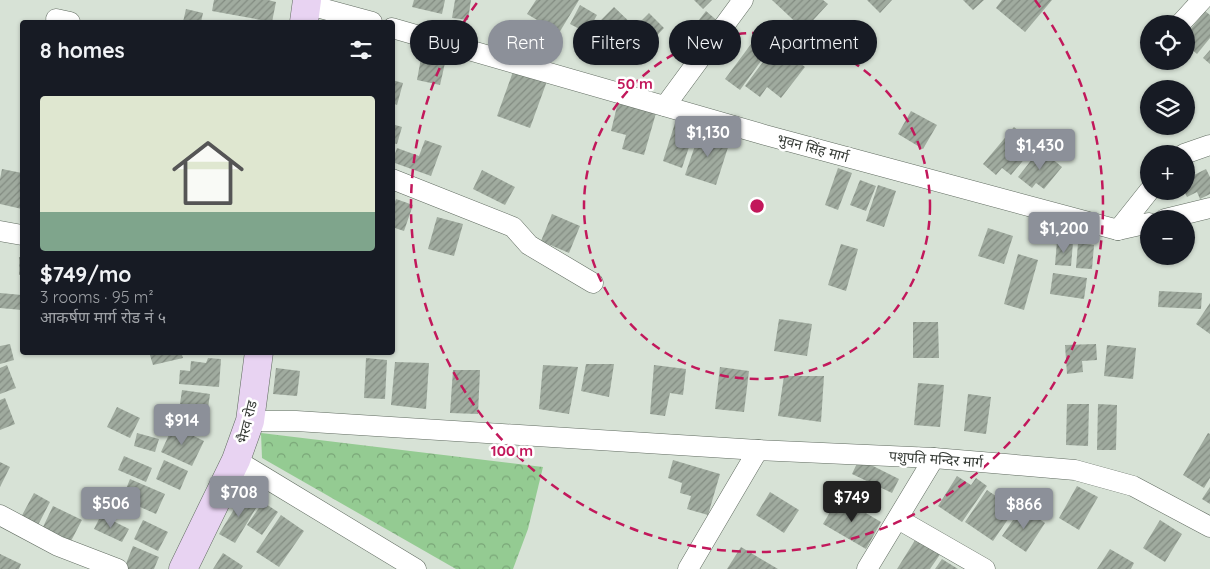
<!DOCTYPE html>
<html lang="en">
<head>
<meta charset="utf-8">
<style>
  body { margin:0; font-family:Quicksand,"Noto Sans Devanagari",sans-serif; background:#20242c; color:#f1f3f6; height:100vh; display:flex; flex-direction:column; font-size:19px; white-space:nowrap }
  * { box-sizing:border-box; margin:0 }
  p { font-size:16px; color:#9ea1a6 }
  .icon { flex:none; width:28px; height:28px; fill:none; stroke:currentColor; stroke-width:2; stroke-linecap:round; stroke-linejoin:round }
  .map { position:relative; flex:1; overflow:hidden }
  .side { position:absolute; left:20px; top:20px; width:375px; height:335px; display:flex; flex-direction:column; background:#171b24; border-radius:5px; box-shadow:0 1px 4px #0004 }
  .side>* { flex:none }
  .top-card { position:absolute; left:410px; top:20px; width:475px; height:45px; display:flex; gap:10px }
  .controls { position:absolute; left:1140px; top:15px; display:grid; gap:10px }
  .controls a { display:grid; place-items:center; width:55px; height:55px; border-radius:50%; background:#171b24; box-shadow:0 1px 4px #0004; font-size:25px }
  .price { position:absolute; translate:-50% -42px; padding:0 11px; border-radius:5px; background:#8c9099; color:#fff; font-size:16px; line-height:32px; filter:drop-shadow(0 1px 2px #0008) }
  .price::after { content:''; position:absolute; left:50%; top:30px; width:15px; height:11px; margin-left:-8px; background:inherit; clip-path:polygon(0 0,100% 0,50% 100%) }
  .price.selected { background:#222; color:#fff }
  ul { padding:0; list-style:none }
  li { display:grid; align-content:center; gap:10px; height:265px; padding:0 20px }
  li+li { border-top:1px solid #363941 }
  li span { display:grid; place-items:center; height:155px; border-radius:5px; color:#555 }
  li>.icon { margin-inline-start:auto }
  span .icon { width:90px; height:90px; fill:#fffc; stroke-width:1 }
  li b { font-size:21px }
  h2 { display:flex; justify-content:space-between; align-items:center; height:60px; padding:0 20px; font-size:21px }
  .tag { padding:0 18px; border-radius:22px; background:#171b24; box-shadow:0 1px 4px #0004; font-size:18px; line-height:45px }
  .tag.selected { background:#8c9099; color:#fff }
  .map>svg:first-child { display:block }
  .park { fill:url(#park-crowns) }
  .building { fill:url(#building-hatch) }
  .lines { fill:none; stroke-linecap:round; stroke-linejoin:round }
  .minor-casing { stroke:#606b60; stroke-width:21 }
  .secondary-casing { stroke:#606b60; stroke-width:29 }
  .minor { stroke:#fff; stroke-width:20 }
  .secondary { stroke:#e8d3f2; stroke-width:28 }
  .ring { fill:none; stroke:#c2185b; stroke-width:2.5; stroke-dasharray:9 6 }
  .labels { text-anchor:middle; stroke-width:5; stroke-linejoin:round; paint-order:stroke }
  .street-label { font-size:14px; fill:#353a35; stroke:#fff }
  .centre { fill:#c2185b; stroke:#fff; stroke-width:2.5 }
  .ring-label { font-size:15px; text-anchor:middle; font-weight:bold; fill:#c2185b; stroke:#fff; stroke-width:5; stroke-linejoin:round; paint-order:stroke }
</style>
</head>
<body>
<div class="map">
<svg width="1210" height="569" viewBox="0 0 1210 569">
  <defs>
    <pattern id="park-crowns" width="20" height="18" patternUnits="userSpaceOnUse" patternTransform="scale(1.25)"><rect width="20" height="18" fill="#94cb92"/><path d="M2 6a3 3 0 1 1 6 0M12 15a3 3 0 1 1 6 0" fill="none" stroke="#7aa678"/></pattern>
    <pattern id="building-hatch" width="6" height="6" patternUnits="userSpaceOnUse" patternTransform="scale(1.25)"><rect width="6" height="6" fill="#a0ab9f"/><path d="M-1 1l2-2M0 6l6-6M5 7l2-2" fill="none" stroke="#838c82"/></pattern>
  </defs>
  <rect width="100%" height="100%" fill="#d7e2d6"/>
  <path class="park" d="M261,433L543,467L528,529L513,569H456L262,458Z"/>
  <g class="building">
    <path d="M214,0H268L276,2L272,22L212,11Z"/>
    <path d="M414,0H445L442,14L412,7Z"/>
    <path d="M455,0H471L468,20L452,18Z"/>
    <path d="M536,0H579L559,33L527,14Z"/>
    <path d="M694,0H712L703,9Z"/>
    <path d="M772,0H823L828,4L804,30Z"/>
    <path d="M867,0H892L880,13Z"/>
    <path d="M963,0H984L973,10Z"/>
    <path d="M1002,0H1052L1025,32L996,8Z"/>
    <path d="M580,5L597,15L587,33L570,24Z"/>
    <path d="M614,7L635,27L649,13L664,28L630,64L614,49L621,42L600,21Z"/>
    <path d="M186,9L203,13L201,22H183Z"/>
    <path d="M706,11L721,24L693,60L677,48Z"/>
    <path d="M1205,11L1210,15V38L1197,54L1186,45V35Z"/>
    <path d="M760,32L774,43L740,90L725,79Z"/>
    <path d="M780,39L795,51L791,56L805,67L781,98L767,87L760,97L745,86Z"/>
    <path d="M1210,50V64L1203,58Z"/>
    <path d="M421,58L445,63L440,85L417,80Z"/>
    <path d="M514,69L547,81L530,128L497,116Z"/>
    <path d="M392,80L403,83L397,105L392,103Z"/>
    <path d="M618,102L656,113L644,155L622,149L626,135L611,131Z"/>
    <path d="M911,111L937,125L923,149L898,134Z"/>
    <path d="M676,120L696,126L682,168L663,161Z"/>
    <path d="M392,124L402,127L397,144L392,143Z"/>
    <path d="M1014,127L1036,145L1011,175L1002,168L996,175L983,164Z"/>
    <path d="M700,131L730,141L716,185L685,175Z"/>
    <path d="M425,140L442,146L431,176L392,162L397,148L419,156Z"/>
    <path d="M1040,149L1062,167L1044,189L1036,183L1032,188L1018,177Z"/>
    <path d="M838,168L852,173L838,210L825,205Z"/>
    <path d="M2,169L22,173V209L0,204V179Z"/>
    <path d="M1206,169L1210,177V194L1200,199L1197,192L1187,197L1184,191H1186V179Z"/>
    <path d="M482,170L515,187L505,205L473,189Z"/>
    <path d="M860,180L876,186L866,211L850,205Z"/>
    <path d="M878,185L896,191L884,227L866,221Z"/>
    <path d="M396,199L413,205L404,231L392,227V209Z"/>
    <path d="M552,214L580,226L569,253L541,241Z"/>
    <path d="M437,217L463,224L454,256L428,249Z"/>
    <path d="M988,228L1013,236L1004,264L978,256Z"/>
    <path d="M1057,241L1073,242L1071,266L1055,265Z"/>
    <path d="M1078,243L1094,245L1092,269L1076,268Z"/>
    <path d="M841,244L858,249L846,291L828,285Z"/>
    <path d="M1018,254L1038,260L1024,310L1004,304Z"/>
    <rect x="19" y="257" width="3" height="18"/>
    <path d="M1053,273L1087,278L1084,299L1050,294Z"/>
    <path d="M1159,291L1202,293L1201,309L1158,307Z"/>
    <path d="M0,293L22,295V310L0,308Z"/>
    <path d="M1210,303V334L1196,324Z"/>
    <path d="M779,319L812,324L807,356L774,351Z"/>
    <path d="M913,322H938L939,358H913Z"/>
    <path d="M10,344L14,360L0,364V346Z"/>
    <path d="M1096,344L1097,360L1082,361L1083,372L1067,374L1065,345Z"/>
    <path d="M1107,345L1136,348L1133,379L1104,376Z"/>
    <path d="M149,352H181L183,358L153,365Z"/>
    <path d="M208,358L221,359L219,387L179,384L180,370L190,371L191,361L206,363Z"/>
    <path d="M366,358L387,360L385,399L364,398Z"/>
    <path d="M395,362L429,363L426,409L391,405Z"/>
    <path d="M586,364H614L609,397L581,391Z"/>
    <path d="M7,365L16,388L0,394V368Z"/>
    <path d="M543,365L578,367L569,414L539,409Z"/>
    <path d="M654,365L686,369L683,395L670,393L665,416L650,414Z"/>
    <path d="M720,367L749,371L744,412L715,409Z"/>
    <path d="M276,368L300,371L297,396L273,394Z"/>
    <path d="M453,370H480L478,414L450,413Z"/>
    <path d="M784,376H824L821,422L778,416Z"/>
    <path d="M918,383L944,385L940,427L914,425Z"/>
    <path d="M182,390L210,394L206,422L178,418Z"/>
    <path d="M968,394L991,397L986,434L964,431Z"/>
    <path d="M5,398L15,424L0,430V400Z"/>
    <path d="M1067,404H1089L1088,446L1066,445Z"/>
    <path d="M1098,404L1117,405L1116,450H1097Z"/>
    <path d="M117,407L140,418L130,438L107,427Z"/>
    <path d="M173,426L204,441L192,466L161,452Z"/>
    <path d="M137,433L159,439L155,452L134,446Z"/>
    <path d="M1208,433L1210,434V478L1204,488L1183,475Z"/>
    <path d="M124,456L152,468L146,482L118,470Z"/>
    <path d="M859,459L899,479L892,493L852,474Z"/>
    <path d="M164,460L188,471L180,490L156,479Z"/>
    <path d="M673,460L720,474L708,515L687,509L691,496L680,493L682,483L668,478Z"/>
    <path d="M0,462L10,467L0,487Z"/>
    <path d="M957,476L971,485L976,478L987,486L962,522L938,506Z"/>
    <path d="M130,479L165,494L156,514L122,499Z"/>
    <path d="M1077,486L1098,497L1079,530L1059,518Z"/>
    <path d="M1210,487V504L1202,499Z"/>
    <path d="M987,490L1015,509L993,541L965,522Z"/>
    <path d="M770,492L799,510L784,533L756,515Z"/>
    <path d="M34,493L50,502L37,527L20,519Z"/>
    <path d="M244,493L259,503L235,543L219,534Z"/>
    <path d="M839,497L881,522L866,549L823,524Z"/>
    <path d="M263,502L278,512L262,535L247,525Z"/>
    <path d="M53,506L82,520L71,541L43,527Z"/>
    <path d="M1022,507L1045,523L1026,552L1002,536Z"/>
    <path d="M101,515L129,529L122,542L94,529Z"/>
    <path d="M281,515L304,531L279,567L256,552Z"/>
    <path d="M143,520L168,532L158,551L134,539Z"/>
    <path d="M1160,520L1182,534L1165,562L1143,548Z"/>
    <path d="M917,537L941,553L930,569H897Z"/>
    <path d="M133,546L159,557L154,569H124Z"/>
    <path d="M741,547L778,569H727Z"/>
    <path d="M1110,549L1134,563L1131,569H1097Z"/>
    <path d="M223,553L243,566L241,569H213Z"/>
    <path d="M0,554L21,564L19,569H0Z"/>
    <path d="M942,559L958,569H935Z"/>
  </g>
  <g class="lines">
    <g class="minor-casing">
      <g id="minor">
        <path d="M306,4L372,22"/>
        <path d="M56,19L70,22"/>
        <path d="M1180,24L1202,0"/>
        <path d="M392,28L765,135L1118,230L1149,223"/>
        <path d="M665,106L743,0"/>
        <path d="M1184,154L1210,145"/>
        <path d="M392,179L513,227L529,245L593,283"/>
        <path d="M1165,219L1210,208"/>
        <path d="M1118,230L1149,191"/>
        <path d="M0,231L22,235"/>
        <path d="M250,421H296L758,450L934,458L1075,470L1133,486L1210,527"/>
        <path d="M236,460L416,569"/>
        <path d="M0,515L58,546L118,569"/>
        <path d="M898,519L985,569"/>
        <path d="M688,569L758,450"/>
        <path d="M867,569L934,458"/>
      </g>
    </g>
    <g class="secondary-casing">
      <g id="secondary">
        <path d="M304,22L307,0"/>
        <path d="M183,569L236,460L250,421L259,352"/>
      </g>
    </g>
    <use href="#minor" class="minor"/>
    <use href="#secondary" class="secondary"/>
  </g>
  <g class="ring">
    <circle cx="757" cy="206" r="173"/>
    <path d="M1035 0A346 346 0 1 1 479 0"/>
  </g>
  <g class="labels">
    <g class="street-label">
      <text transform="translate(813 148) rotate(15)" y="5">भुवन सिंह मार्ग</text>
      <text transform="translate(247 422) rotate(-76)" y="5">भैरव रोड</text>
      <text transform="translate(936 459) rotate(4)" y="5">पशुपति मन्दिर मार्ग</text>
    </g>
  </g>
  <circle cx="757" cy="206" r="8" class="centre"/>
  <g class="ring-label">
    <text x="635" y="89">50 m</text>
    <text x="512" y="456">100 m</text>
  </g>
</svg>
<div class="controls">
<a><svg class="icon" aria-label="locate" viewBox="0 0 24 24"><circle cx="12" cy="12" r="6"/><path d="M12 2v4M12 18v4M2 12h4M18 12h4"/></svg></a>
<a><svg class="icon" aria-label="layers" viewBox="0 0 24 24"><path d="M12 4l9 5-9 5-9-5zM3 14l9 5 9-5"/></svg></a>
<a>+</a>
<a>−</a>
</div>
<b class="price" style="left:708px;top:158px">$1,130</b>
<b class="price" style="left:1040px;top:171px">$1,430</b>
<b class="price" style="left:1064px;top:254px">$1,200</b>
<b class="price" style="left:182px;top:446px">$914</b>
<b class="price" style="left:239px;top:518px">$708</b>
<b class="price selected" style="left:852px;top:523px">$749</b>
<b class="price" style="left:111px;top:529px">$506</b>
<b class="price" style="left:1024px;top:530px">$866</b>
<div class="top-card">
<a class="tag">Buy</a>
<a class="tag selected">Rent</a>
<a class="tag">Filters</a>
<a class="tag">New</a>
<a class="tag">Apartment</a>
</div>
<section class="side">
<h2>8 homes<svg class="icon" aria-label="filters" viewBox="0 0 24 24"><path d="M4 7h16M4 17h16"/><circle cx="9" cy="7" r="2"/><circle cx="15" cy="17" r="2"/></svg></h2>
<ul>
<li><span style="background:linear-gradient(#dfe7d0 75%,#7fa58c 0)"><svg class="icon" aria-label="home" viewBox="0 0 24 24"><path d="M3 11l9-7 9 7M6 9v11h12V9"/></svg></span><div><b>$749/mo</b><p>3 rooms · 95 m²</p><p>आकर्षण मार्ग रोड नं ५</p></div></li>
</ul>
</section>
</div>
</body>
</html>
